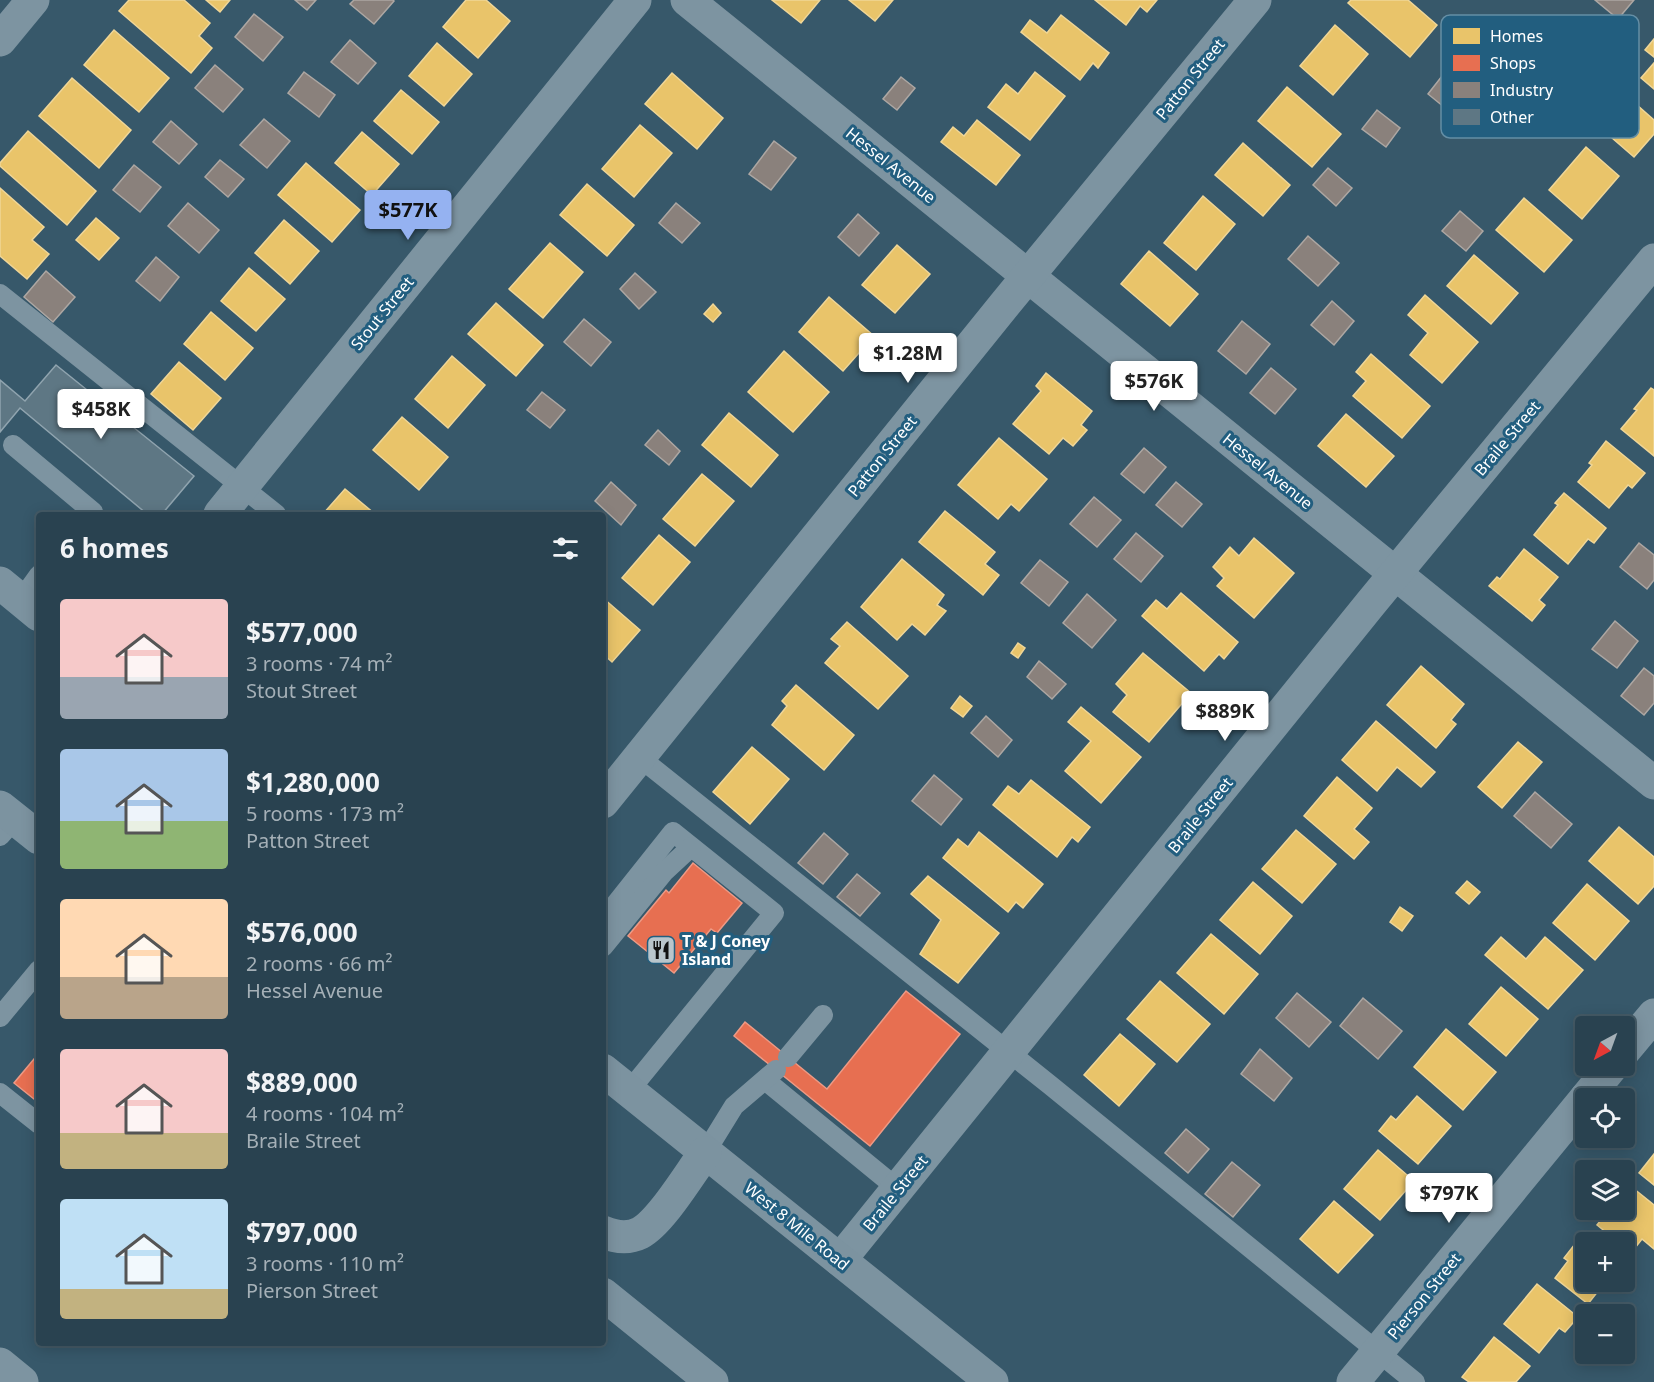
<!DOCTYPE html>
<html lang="en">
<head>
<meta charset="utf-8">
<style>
  body { margin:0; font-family:"Noto Sans",sans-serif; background:#314957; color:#f1f3f6; height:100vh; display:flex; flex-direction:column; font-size:22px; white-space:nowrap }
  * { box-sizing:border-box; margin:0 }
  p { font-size:20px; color:#a5b0b7 }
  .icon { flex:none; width:33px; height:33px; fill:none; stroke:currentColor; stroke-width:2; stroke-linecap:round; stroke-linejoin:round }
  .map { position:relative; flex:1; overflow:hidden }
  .details { position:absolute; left:36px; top:512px; width:570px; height:834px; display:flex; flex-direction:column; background:#294250; border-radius:6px; box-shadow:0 3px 15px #0003,0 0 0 2px #455b67 }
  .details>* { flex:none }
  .needle { width:39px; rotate:221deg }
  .buttons { position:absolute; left:1575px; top:1016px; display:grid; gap:12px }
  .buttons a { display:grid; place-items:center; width:60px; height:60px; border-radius:6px; background:#294250; box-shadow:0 3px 15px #0003,0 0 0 2px #455b67; font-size:30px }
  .price { position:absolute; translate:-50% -51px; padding:0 14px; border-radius:6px; background:#fff; color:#222; font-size:20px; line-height:39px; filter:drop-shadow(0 2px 3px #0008) }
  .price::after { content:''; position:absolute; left:50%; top:36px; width:18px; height:14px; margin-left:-9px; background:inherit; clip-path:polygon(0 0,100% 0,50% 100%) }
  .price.active { background:#95b2f1; color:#111 }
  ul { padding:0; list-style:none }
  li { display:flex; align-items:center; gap:18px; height:150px; padding:0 24px }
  li span { display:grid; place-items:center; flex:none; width:168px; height:120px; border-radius:6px; color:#555 }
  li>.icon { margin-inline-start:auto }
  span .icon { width:72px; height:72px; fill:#fffc; stroke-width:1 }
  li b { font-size:26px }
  h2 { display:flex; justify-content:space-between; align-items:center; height:72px; padding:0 24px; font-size:26px }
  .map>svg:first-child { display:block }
  .homes { fill:#e9c46a; stroke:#f0d697; stroke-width:1.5 }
  .shops { fill:#e76f51; stroke:#ee9a85; stroke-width:1.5 }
  .industry { fill:#8a817c; stroke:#ada7a3; stroke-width:1.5 }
  .building { fill:#5e7784; stroke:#90a4af; stroke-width:1.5 }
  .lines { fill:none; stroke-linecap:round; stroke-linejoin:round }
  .service { stroke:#7d94a1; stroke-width:20 }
  .minor { stroke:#7d94a1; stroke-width:33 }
  .trunk { stroke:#7c93a0; stroke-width:33 }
  .labels { text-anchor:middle; stroke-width:6; stroke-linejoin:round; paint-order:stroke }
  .street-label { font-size:16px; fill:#fff; stroke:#225e7f }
  .poi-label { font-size:16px; font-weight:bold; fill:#fff; stroke:#225e7f; text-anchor:start }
  .key { fill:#225e7f; stroke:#648ea5; stroke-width:1.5 }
  .key-label { font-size:16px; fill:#fff }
</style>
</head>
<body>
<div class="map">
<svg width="1654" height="1382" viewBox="0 0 1654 1382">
  <rect width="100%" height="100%" fill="#37586a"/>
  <g class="homes">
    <path d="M129,0H184L210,23L199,36L212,48L191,73L119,11Z"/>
    <path d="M206,0H230L220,12Z"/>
    <path d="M466,0H486L510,21L478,58L443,27Z"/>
    <path d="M772,0H820L801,23Z"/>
    <path d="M849,0H893L875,21Z"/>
    <path d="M1095,0H1157L1147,12L1140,6L1126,25Z"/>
    <path d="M1351,0H1408L1437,25L1410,57L1348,3Z"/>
    <path d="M1061,15L1109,53L1098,68L1093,63L1080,80L1021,32L1030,20L1047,33Z"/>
    <path d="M1335,25L1368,54L1333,95L1300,66Z"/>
    <path d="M114,30L169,78L139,112L84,65Z"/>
    <path d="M1654,39V57L1645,50Z"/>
    <path d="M437,43L472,74L444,106L409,76Z"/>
    <path d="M1654,63V89L1641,78Z"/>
    <path d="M1035,72L1065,96L1030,140L988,107L1006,84L1018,94Z"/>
    <path d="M672,73L723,118L697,149L645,104Z"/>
    <path d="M1603,75L1654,120V134L1634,157L1589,118L1603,103L1589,90Z"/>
    <path d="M72,78L131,130L99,168L39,116Z"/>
    <path d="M1287,87L1341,134L1312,167L1258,121Z"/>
    <path d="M401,90L439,122L412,154L374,121Z"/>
    <path d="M977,120L1020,155L996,185L941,142L953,127L964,136Z"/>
    <path d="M640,125L672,153L634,197L602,169Z"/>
    <path d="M28,131L96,191L67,225L0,166V163Z"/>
    <path d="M362,132L399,164L372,195L335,163Z"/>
    <path d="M1243,143L1290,185L1263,216L1215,175Z"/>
    <path d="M1586,147L1619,176L1582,219L1549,190Z"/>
    <path d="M306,163L360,210L332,242L278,195Z"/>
    <path d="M587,184L634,225L607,256L560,215Z"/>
    <path d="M0,188L44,227L32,240L49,254L27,279L0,256Z"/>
    <path d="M1203,196L1235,224L1196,270L1164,243Z"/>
    <path d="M1524,198L1572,240L1544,272L1496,230Z"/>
    <path d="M96,218L119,238L99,260L76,240Z"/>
    <path d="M284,220L319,251L290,284L255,253Z"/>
    <path d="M550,243L583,272L543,318L509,289Z"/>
    <path d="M897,245L930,274L895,313L862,285Z"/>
    <path d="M1149,251L1198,294L1170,326L1121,284Z"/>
    <path d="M1474,255L1518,293L1491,324L1447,286Z"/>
    <path d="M249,268L285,299L256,331L221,301Z"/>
    <path d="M1425,295L1478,342L1442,383L1410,355L1428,333L1408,315Z"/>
    <path d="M829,297L874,336L843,371L799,332Z"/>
    <path d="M496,303L543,345L516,376L468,334Z"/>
    <path d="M713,304L721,313L713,322L704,314Z"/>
    <path d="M211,312L253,348L225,380L184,344Z"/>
    <path d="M784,351L829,392L793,432L748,392Z"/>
    <path d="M1371,354L1430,406L1402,438L1353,396L1366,381L1356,372Z"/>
    <path d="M452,356L485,385L448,428L415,399Z"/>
    <path d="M179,362L221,398L193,430L151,394Z"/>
    <path d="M1046,373L1092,411L1081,425L1087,430L1073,446L1063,438L1049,454L1013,424L1041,391L1036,386Z"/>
    <path d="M1651,388L1654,390V456L1621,429L1637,410L1634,409Z"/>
    <path d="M729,413L778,455L751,487L702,445Z"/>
    <path d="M1346,414L1394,456L1366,487L1318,446Z"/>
    <path d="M402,417L448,457L419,490L373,450Z"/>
    <path d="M999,438L1047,479L1019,511L1011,504L998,519L958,485Z"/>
    <path d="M1606,441L1645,473L1632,488L1628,485L1609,508L1578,482L1592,465L1589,463Z"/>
    <path d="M702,474L734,501L695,546L663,519Z"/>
    <path d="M345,489L375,514H323Z"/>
    <path d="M1564,493L1606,528L1594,543L1588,539L1568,564L1534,535L1558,505L1555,503Z"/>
    <path d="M945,511L995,552L985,564L999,575L983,595L919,542Z"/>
    <path d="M659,535L690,562L653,605L622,578Z"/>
    <path d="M1254,538L1294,573L1254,618L1217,586L1224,578L1213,567L1230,547L1239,556Z"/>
    <path d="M1524,549L1558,577L1539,600L1545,605L1532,621L1489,586L1497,577L1500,579Z"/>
    <path d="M902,559L944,595L937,605L946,611L925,635L912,624L897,640L861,607Z"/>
    <path d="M1181,593L1238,642L1224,659L1219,654L1204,671L1142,616L1156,600L1167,609Z"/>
    <path d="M603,598L640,630L612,662L603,654Z"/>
    <path d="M847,622L908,676L878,709L825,663L840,646L831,639Z"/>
    <path d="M1018,643L1025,648L1018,658L1011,653Z"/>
    <path d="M1143,653L1191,693L1149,742L1113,712L1127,695L1116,684Z"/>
    <path d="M1421,666L1464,704L1451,720L1456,724L1436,748L1387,705Z"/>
    <path d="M796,685L854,735L824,770L772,725L787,706L782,701Z"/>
    <path d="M960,696L972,706L963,717L951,708Z"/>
    <path d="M1081,707L1141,757L1101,803L1065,771L1091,741L1068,722Z"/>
    <path d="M1376,721L1435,772L1421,787L1397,767L1377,791L1342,760Z"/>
    <path d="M1518,742L1542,762L1502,808L1478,787Z"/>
    <path d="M752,747L789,779L750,824L713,792Z"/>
    <path d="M1337,777L1372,808L1354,829L1369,842L1354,859L1304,816Z"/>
    <path d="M1031,780L1090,827L1078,842L1072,837L1057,857L993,805L1008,786L1019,794Z"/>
    <path d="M1619,827L1654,857V886L1638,904L1589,861Z"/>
    <path d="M1296,830L1336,864L1302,903L1262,869Z"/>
    <path d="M979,832L1043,884L1023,908L1016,902L1008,912L943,858L958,839L968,847Z"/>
    <path d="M928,876L999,933L958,983L920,954L941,920L911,894Z"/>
    <path d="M1467,881L1480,892L1469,904L1456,893Z"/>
    <path d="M1253,882L1292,916L1260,954L1220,920Z"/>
    <path d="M1587,884L1629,921L1595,960L1553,923Z"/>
    <path d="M1400,907L1413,916L1402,931L1390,922Z"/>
    <path d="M1211,934L1258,974L1224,1014L1177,973Z"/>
    <path d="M1501,937L1526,959L1545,937L1583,970L1548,1009L1485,955Z"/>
    <path d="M1160,981L1210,1024L1177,1062L1127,1019Z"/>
    <path d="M1501,987L1538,1019L1506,1056L1469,1024Z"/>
    <path d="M1446,1029L1496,1072L1463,1110L1414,1067Z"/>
    <path d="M1120,1034L1155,1064L1119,1106L1084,1075Z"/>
    <path d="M1417,1096L1451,1126L1418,1164L1379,1131L1391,1116L1396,1120Z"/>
    <path d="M1378,1150L1414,1181L1380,1220L1344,1189Z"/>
    <path d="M1654,1154V1185L1639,1173Z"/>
    <path d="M1628,1184L1654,1205V1249L1642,1239L1631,1253L1624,1247V1242H1618L1597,1225L1610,1209H1624V1188Z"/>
    <path d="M1334,1201L1373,1235L1338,1273L1300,1239Z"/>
    <path d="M1582,1235L1591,1242H1586V1281H1606L1588,1304L1555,1278L1568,1261L1564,1258Z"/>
    <path d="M1537,1284L1578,1317L1565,1332L1559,1328L1539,1353L1504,1324Z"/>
    <path d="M1494,1337L1530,1366L1516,1382H1469L1462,1377Z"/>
  </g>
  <g class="shops">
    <path d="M693,863L742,903L717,933L711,929L674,973L628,936L666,890L669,893Z"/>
    <path d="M906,991L960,1034L870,1146L734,1036L745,1022L827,1089Z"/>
    <path d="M39,1053V1103L14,1083Z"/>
  </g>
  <g class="industry">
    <path d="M295,0H316L307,10Z"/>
    <path d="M354,0H393L394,1L374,24L350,4Z"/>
    <path d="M1595,0H1634L1618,19Z"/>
    <path d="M254,14L283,37L263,61L235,37Z"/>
    <path d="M350,40L376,63L358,84L331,62Z"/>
    <path d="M215,65L243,89L223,112L195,88Z"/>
    <path d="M304,72L335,95L319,117L288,93Z"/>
    <path d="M1442,76L1469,98L1455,116L1428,94Z"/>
    <path d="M901,77L915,88L897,110L883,99Z"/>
    <path d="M1377,110L1400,128L1386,147L1362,129Z"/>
    <path d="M264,119L290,141L267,168L240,145Z"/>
    <path d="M171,121L197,144L179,164L153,142Z"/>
    <path d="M774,141L796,158L771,190L749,174Z"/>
    <path d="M220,160L244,179L228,197L205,177Z"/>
    <path d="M134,165L161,187L140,212L113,190Z"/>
    <path d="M1328,168L1352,188L1336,206L1313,185Z"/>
    <path d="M188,203L219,230L199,253L168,226Z"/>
    <path d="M676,203L700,223L682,243L659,223Z"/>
    <path d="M1460,211L1483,231L1466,251L1442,231Z"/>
    <path d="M858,214L879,233L859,256L838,237Z"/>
    <path d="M1308,236L1339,263L1318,286L1288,259Z"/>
    <path d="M156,257L179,277L160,301L136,281Z"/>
    <path d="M46,271L75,297L53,322L24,297Z"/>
    <path d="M635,273L656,292L639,309L620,289Z"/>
    <path d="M1332,301L1354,321L1334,345L1311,325Z"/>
    <path d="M584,319L611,342L591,366L564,342Z"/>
    <path d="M1242,321L1270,344L1246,374L1218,351Z"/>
    <path d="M1271,368L1296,389L1275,414L1250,393Z"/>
    <path d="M542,392L565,410L550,428L527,410Z"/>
    <path d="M658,430L680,451L669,465L645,445Z"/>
    <path d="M1144,448L1166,467L1144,493L1121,474Z"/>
    <path d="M611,482L636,505L621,525L595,501Z"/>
    <path d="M1176,482L1202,504L1182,527L1156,505Z"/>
    <path d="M1094,497L1121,520L1097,547L1070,524Z"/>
    <path d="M1136,533L1163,556L1141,582L1114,559Z"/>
    <path d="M1639,543L1654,555V580L1647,589L1620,567Z"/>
    <path d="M1040,560L1068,582L1049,606L1021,583Z"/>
    <path d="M1087,594L1116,620L1092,648L1063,623Z"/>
    <path d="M1615,621L1638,641L1617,668L1592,649Z"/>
    <path d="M1039,661L1066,684L1052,699L1027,677Z"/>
    <path d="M1644,668L1654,676V703L1644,715L1621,696Z"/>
    <path d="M986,716L1012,740L998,757L971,733Z"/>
    <path d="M934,775L962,799L941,825L912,801Z"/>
    <path d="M1535,792L1572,824L1551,848L1514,816Z"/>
    <path d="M824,833L848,854L823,884L798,863Z"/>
    <path d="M857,874L880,893L860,916L837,897Z"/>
    <path d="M1297,993L1331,1022L1309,1047L1276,1018Z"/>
    <path d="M1363,998L1402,1031L1378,1059L1340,1026Z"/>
    <path d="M1260,1049L1292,1078L1274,1101L1241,1074Z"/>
    <path d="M1186,1129L1209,1149L1188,1173L1165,1153Z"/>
    <path d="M1232,1162L1260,1185L1233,1217L1205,1194Z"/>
  </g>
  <path class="building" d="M56,365L194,476L162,514H147L20,408L0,432V380L25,401Z"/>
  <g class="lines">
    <g class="service">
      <path d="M0,294L276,514"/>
      <path d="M13,445L93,512L90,514"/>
      <path d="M21,600L39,575"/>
      <path d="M639,757L1050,1085L1415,1382"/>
      <path d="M0,836L15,819"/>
      <path d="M603,920L673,832L774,913L629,1091"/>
      <path d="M603,947L664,872L691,847"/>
      <path d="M0,1017L39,970"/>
      <path d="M788,1057L823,1015"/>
      <path d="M765,1080L898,1189"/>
      <path d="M0,1093L39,1124"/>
      <path d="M705,1153L734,1106L776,1070"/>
    </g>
    <g class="minor">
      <path d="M687,0L1654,783"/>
      <path d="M0,40L33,0"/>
      <path d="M220,514L635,0"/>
      <path d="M603,802L1005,304L1255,0"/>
      <path d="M1624,1051L1654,1015"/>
      <path d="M1586,1098L1613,1065"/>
      <path d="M840,1260L1371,603L1654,260"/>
      <path d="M0,1364L22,1382"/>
      <path d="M1353,1382L1586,1098"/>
    </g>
    <g class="trunk">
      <path d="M0,583L39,615"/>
      <path d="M0,807L39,838"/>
      <path d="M603,1070L992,1382"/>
      <path d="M603,1232C615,1237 628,1239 640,1233C661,1222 690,1173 705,1153"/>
      <path d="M603,1294L712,1382"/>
    </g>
  </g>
  <defs>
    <g id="restaurant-square" transform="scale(1.5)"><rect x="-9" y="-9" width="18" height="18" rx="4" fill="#b9c5cb" stroke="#225e7f"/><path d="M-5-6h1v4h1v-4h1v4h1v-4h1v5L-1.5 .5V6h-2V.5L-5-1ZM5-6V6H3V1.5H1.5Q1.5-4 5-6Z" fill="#111"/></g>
  </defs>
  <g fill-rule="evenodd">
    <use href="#restaurant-square" x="661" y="950"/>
  </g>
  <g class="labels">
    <g class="street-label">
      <text transform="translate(1190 79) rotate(-51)" y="6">Patton Street</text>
      <text transform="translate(891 165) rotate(39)" y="6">Hessel Avenue</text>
      <text transform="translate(382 313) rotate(-51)" y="6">Stout Street</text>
      <text transform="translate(1507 438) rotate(-50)" y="6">Braile Street</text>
      <text transform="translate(882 456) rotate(-51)" y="6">Patton Street</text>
      <text transform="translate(1268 471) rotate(39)" y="6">Hessel Avenue</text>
      <text transform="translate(1200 815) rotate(-51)" y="6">Braile Street</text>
      <text transform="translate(895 1193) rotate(-51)" y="6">Braile Street</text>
      <text transform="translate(797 1226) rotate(39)" y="6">West 8 Mile Road</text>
      <text transform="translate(1424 1296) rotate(-51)" y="6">Pierson Street</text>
    </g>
    <g class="poi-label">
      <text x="682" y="947">T &amp; J Coney<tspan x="682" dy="18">Island</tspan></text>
    </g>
  </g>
  <rect x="1441" y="15" width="198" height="123" rx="9" class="key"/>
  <rect x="1453" y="28" width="27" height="16" fill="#e9c46a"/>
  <rect x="1453" y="55" width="27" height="16" fill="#e76f51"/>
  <rect x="1453" y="82" width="27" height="16" fill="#8a817c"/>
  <rect x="1453" y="109" width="27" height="16" fill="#5e7784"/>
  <g class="key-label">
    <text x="1490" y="42">Homes</text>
    <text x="1490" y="69">Shops</text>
    <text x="1490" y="96">Industry</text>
    <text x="1490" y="123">Other</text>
  </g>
</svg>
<div class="buttons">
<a><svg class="needle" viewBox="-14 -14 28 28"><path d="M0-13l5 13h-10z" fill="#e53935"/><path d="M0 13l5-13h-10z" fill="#a5b0b7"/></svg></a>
<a><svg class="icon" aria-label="locate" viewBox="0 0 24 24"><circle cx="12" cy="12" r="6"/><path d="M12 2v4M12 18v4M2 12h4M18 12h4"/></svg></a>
<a><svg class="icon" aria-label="layers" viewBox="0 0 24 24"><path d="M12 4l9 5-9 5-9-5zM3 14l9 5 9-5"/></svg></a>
<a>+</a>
<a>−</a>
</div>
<b class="price active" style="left:408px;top:241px">$577K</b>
<b class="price" style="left:908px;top:384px">$1.28M</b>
<b class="price" style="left:1154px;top:412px">$576K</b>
<b class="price" style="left:101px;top:440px">$458K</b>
<b class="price" style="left:1225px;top:742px">$889K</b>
<b class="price" style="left:1449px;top:1224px">$797K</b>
<section class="details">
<h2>6 homes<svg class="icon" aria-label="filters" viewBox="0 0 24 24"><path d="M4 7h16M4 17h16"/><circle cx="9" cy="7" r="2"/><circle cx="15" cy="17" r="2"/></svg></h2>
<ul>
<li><span style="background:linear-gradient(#f6c9c9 65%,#9aa5b1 0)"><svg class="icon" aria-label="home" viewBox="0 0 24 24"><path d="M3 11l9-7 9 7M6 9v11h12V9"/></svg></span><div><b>$577,000</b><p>3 rooms · 74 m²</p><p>Stout Street</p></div></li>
<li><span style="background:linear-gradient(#a9c7e8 60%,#8fb573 0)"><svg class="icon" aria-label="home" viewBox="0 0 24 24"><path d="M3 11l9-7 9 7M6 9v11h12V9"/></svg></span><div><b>$1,280,000</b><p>5 rooms · 173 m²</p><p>Patton Street</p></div></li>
<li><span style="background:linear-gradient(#ffd9b3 65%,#b9a48a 0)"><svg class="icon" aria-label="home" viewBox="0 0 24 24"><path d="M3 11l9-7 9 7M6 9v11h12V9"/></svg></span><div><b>$576,000</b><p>2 rooms · 66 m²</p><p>Hessel Avenue</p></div></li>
<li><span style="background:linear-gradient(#f6c9c9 70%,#c2b280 0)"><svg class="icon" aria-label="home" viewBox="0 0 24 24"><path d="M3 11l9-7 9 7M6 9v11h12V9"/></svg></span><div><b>$889,000</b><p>4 rooms · 104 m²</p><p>Braile Street</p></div></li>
<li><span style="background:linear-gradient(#bfe0f5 75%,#c2b280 0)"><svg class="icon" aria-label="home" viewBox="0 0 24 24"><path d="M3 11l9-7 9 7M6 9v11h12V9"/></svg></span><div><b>$797,000</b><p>3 rooms · 110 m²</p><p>Pierson Street</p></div></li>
</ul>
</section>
</div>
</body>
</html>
